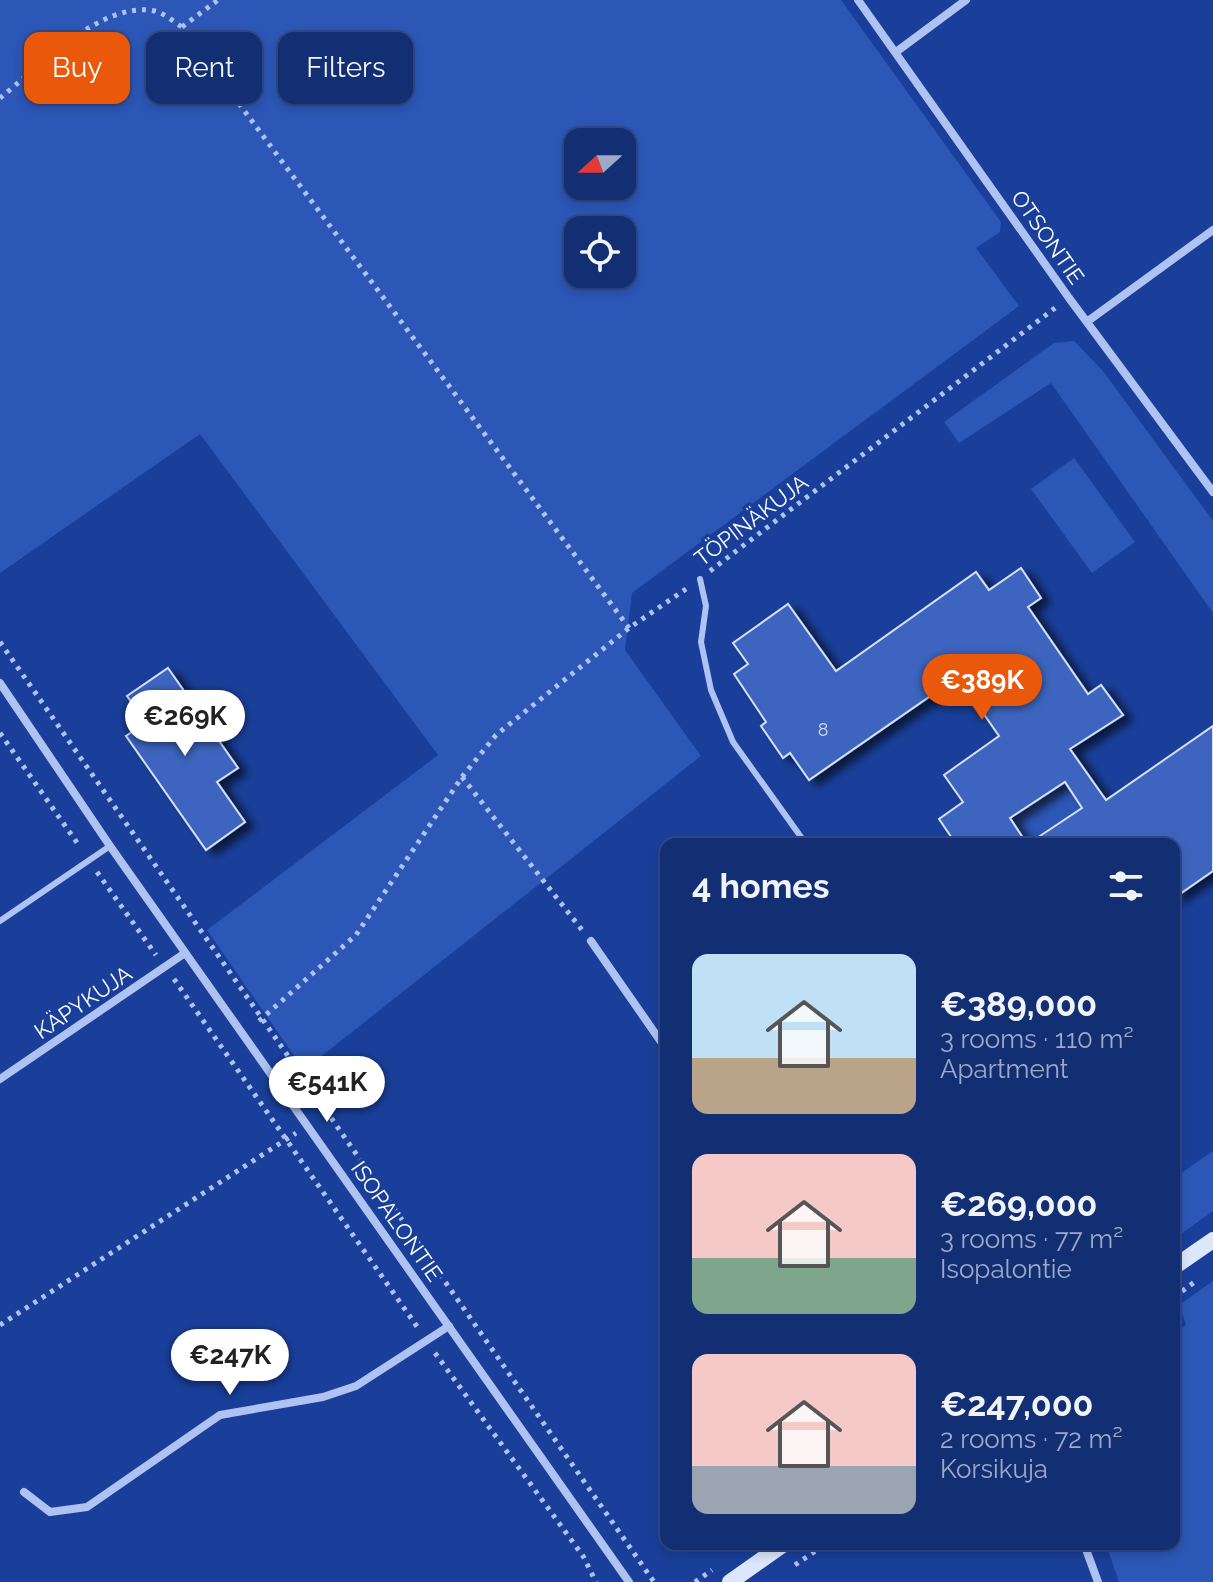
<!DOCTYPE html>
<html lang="en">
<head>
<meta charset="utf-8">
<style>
  body { margin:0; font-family:Raleway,sans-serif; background:#203b7c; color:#f1f3f6; height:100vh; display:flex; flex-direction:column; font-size:30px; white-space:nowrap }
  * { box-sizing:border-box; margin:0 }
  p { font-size:26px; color:#9da9c5 }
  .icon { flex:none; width:44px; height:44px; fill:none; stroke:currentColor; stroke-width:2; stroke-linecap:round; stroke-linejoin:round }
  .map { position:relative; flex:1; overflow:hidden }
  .details { position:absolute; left:660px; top:838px; width:520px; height:712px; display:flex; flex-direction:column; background:#132f74; border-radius:16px; box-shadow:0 4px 12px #0003,0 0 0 2px #324a86 }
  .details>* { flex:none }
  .banner { position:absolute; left:24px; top:32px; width:516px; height:72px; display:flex; gap:16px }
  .needle { width:52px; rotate:249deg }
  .fabs { position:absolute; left:564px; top:128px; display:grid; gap:16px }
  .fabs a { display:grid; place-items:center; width:72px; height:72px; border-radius:16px; background:#132f74; box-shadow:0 4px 12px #0003,0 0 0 2px #324a86; font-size:40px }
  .price { position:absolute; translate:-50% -68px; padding:0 18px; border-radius:28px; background:#fff; color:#222; font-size:26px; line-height:52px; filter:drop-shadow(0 2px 4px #0008) }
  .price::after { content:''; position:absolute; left:50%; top:48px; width:24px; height:18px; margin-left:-12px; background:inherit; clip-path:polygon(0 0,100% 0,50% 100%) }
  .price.current { background:#ea580c; color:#fff }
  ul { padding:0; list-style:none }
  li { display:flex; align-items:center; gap:24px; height:200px; padding:0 32px }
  li span { display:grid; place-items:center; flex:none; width:224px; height:160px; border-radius:16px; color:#555 }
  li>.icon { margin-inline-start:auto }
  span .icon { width:96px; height:96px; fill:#fffc; stroke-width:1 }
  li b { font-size:34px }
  h2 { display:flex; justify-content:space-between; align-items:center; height:96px; padding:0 32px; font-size:34px }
  .chip { padding:0 28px; border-radius:16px; background:#132f74; box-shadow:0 4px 12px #0003,0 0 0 2px #324a86; font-size:28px; line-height:72px }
  .chip.current { background:#ea580c; color:#fff }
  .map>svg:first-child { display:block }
  .green { fill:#2c57b7; fill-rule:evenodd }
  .building { fill:#3d65bf; stroke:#d5e1fc; stroke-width:2; filter:url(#shadow) }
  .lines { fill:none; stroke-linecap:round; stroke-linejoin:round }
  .path { stroke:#aec3f1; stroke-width:5; stroke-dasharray:4 6; stroke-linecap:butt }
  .lane { stroke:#aec3f1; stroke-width:6 }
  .street { stroke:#aec3f1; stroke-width:8 }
  .secondary { stroke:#dce6fc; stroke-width:16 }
  .labels { text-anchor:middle; stroke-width:7; stroke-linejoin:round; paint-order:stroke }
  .number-label { font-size:18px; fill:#ced8ef }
  .street-label { font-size:22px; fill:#fff; stroke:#193f9a }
</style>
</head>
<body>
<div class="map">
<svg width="1213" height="1582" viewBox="0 0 1213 1582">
  <defs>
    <filter id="shadow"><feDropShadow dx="9" dy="5" stdDeviation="4" flood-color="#0009"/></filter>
  </defs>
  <rect width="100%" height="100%" fill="#193f9a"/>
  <g class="green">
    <path d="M0,0H841L1001,222L1000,232L976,248L1019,306L632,593L625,650L701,756L304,1070L207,930L438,755L200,434L0,573ZM578,142H622V186H578ZM578,230H622V274H578Z"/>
    <path d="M1074,341L1103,371L1213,521V613L1051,383L959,443L944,422L1054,343Z"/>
    <path d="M1074,458L1135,542L1092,573L1031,489Z"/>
    <path d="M1065,782L1082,808L1027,844L1010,818Z"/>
    <path d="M1213,1151V1211L1174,1239V1178Z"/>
    <path d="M1213,1281V1582H1119L1106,1544H1174V1334L1186,1325L1179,1305Z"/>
  </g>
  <g class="building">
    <path d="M1021,568L1041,598L1028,607L1088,694L1101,685L1123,715L1070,749L1106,800L1213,726V871L1174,898V844H1028L1082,808L1065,782L1010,818L1027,844H956L939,819L963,802L944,775L999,736L958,677L809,780L790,753L783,758L761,726L766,722L734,674L748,664L733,643L788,604L836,671L976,572L989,590Z"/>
    <path d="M168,668L238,768L217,782L245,822L206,850L126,736L146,722L127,696Z"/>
  </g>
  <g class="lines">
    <g class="path">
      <path d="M182,27L218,0"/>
      <path d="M0,98C39,67 102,0 155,11C164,13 174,22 182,27L629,628"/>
      <path d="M710,571L1055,308"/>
      <path d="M0,642L654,1582"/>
      <path d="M0,733L80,847"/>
      <path d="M462,777L582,930"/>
      <path d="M97,872L156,955"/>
      <path d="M174,979L418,1328"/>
      <path d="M259,1021L356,935L462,777L496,735L629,628L686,589"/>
      <path d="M1174,1297L1196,1281"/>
      <path d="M0,1325L296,1133"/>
      <path d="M435,1353L583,1556L596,1582"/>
      <path d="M795,1565L826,1544"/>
      <path d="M695,1582L712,1570"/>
    </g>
    <g class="lane">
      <path d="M700,579L706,606L701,642L711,690L733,742L806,844"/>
      <path d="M0,921L110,846"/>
    </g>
    <g class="street">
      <path d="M858,0L1069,298L1213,492"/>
      <path d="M896,52L966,0"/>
      <path d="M1088,321L1213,230"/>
      <path d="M0,683L110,846L629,1582"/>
      <path d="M591,941L666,1049"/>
      <path d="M0,1079L185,953"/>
      <path d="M24,1492L50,1512L87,1507L220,1415L323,1397L356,1386L449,1326"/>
      <path d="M1084,1544L1098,1582"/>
    </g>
    <g class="secondary">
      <path d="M1174,1267L1213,1240"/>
      <path d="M730,1582L784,1544"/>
    </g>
  </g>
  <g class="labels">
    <g class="number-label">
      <text x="823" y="736">8</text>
    </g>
    <g class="street-label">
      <text transform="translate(1048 237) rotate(55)" y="8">OTSONTIE</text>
      <text transform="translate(751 520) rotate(-37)" y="8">TÖPINÄKUJA</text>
      <text transform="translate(83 1002) rotate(-34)" y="8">KÄPYKUJA</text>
      <text transform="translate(397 1221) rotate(55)" y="8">ISOPALONTIE</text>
    </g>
  </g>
</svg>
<div class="fabs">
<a><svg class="needle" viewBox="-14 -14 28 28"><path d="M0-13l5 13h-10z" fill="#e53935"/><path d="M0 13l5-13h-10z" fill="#9da9c5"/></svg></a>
<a><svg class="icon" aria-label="locate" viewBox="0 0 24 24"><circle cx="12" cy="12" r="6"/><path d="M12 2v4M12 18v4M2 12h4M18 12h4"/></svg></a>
</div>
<b class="price current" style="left:982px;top:722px">€389K</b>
<b class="price" style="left:185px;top:758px">€269K</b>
<b class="price" style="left:327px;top:1124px">€541K</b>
<b class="price" style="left:230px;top:1397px">€247K</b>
<div class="banner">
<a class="chip current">Buy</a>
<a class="chip">Rent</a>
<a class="chip">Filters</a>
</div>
<section class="details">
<h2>4 homes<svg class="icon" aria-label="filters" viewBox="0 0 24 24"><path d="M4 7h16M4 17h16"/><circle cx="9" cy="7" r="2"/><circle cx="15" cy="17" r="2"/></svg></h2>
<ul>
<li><span style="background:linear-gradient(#bfe0f5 65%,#b9a48a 0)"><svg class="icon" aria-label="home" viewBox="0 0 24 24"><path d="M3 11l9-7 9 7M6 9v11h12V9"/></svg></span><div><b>€389,000</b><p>3 rooms · 110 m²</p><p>Apartment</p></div></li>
<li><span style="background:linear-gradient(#f6c9c9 65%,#7fa58c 0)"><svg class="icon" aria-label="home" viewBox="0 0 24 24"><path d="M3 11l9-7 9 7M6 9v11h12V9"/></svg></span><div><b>€269,000</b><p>3 rooms · 77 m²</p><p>Isopalontie</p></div></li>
<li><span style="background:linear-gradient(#f6c9c9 70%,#9aa5b1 0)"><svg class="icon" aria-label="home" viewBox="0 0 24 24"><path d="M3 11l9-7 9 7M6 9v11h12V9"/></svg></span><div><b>€247,000</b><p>2 rooms · 72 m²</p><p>Korsikuja</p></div></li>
</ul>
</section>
</div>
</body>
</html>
